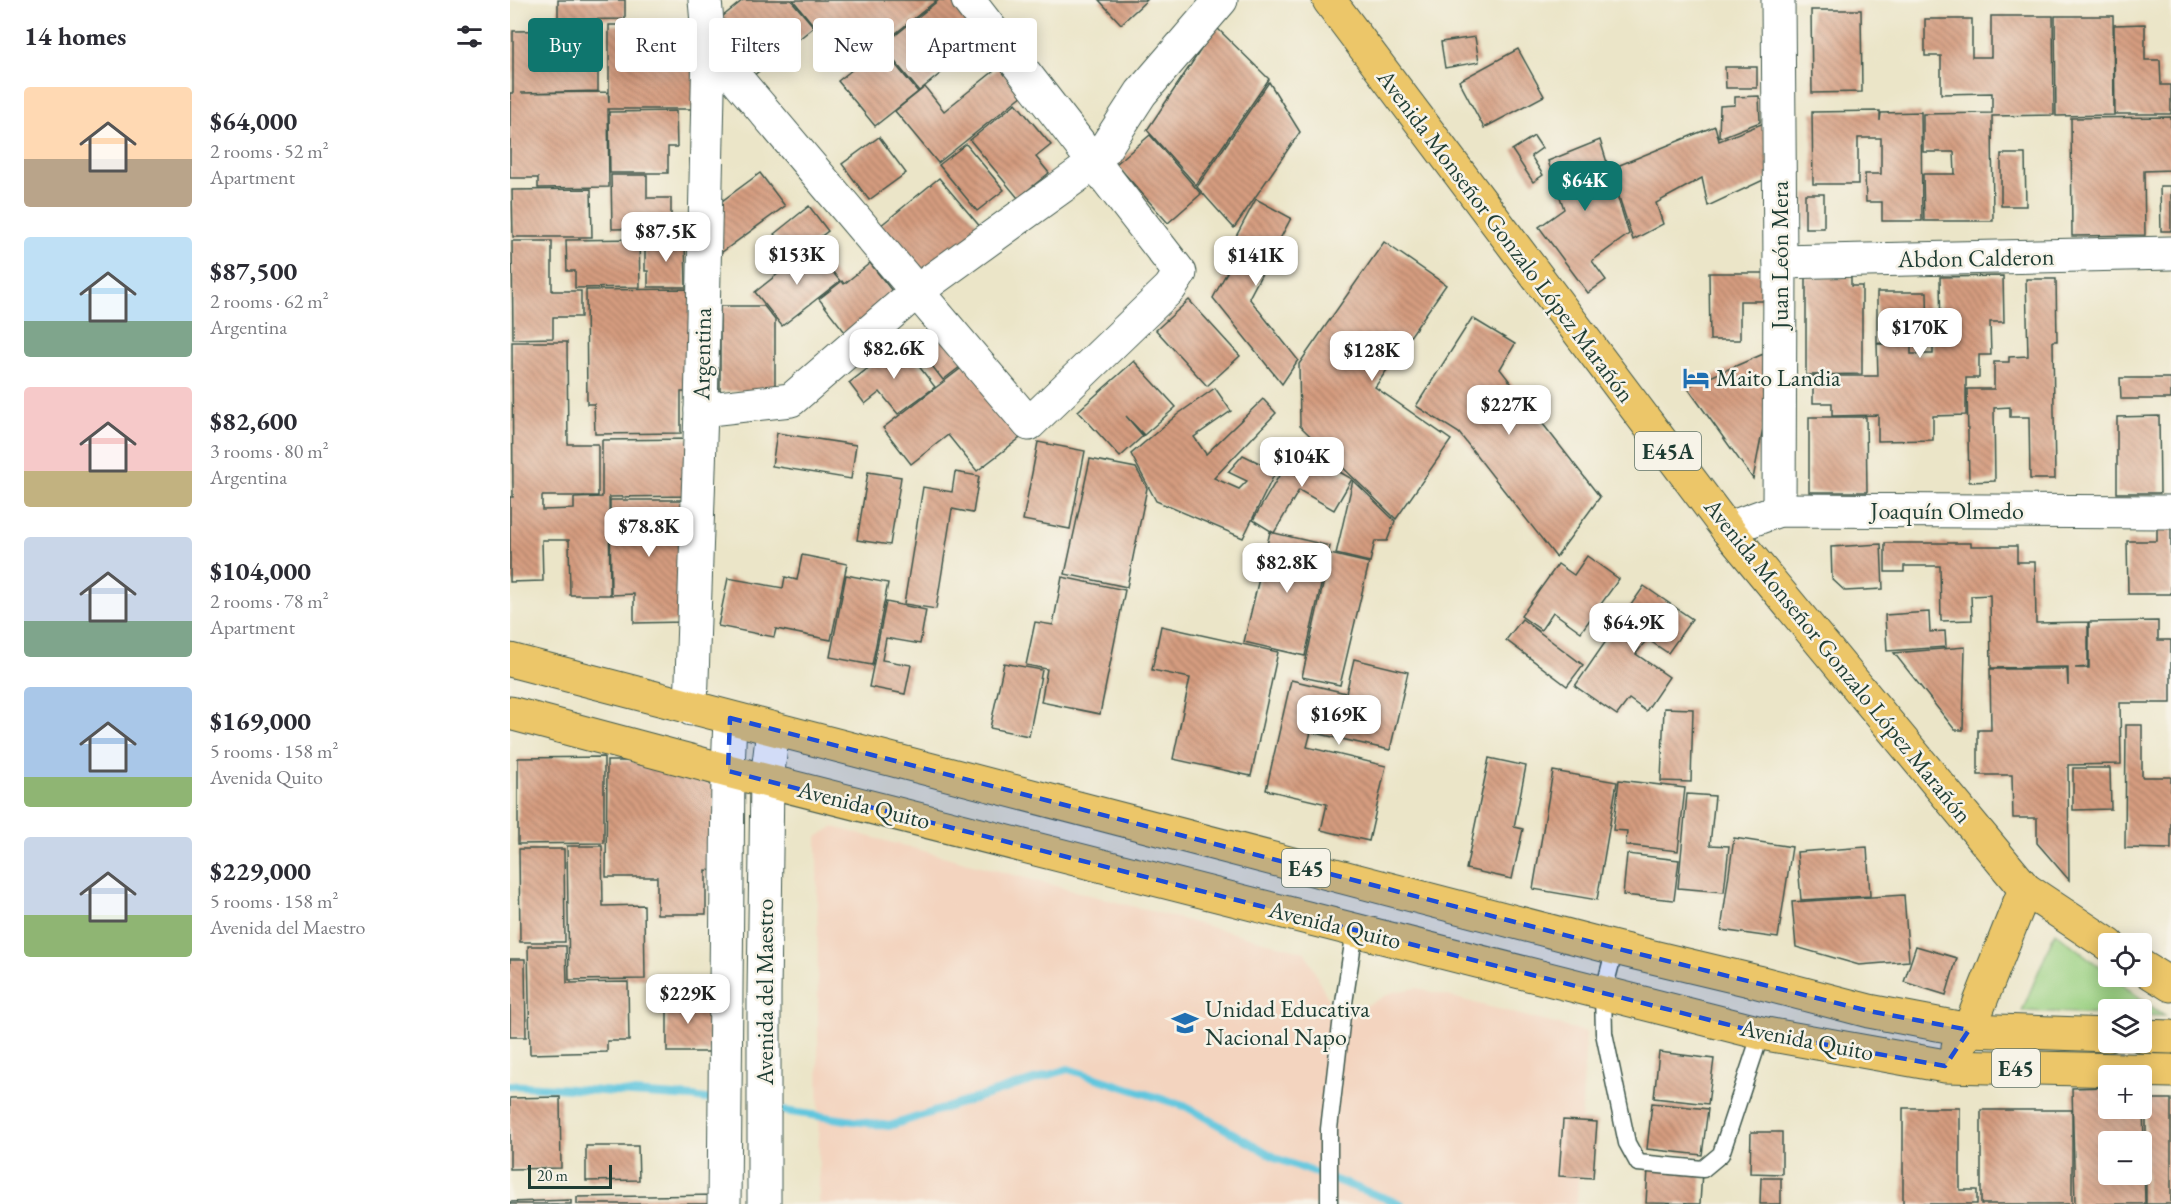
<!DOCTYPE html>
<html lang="en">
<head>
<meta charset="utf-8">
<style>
  body { margin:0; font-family:"EB Garamond",serif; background:#f2f2f3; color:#2b2b33; height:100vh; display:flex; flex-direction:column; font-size:22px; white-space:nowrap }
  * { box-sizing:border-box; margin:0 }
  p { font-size:20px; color:#7c7c81 }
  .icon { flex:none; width:33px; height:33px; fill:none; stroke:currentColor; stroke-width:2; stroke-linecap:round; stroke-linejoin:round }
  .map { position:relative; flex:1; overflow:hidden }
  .side { display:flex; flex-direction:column; background:#fff; width:510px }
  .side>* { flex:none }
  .top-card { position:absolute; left:18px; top:18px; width:570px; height:54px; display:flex; gap:12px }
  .fabs { position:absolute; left:1588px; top:933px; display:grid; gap:12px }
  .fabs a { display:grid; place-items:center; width:54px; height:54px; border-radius:6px; background:#fff; box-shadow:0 3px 15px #0003; font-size:30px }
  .scale { position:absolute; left:18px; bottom:15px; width:84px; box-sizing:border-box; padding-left:6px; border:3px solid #1f3d34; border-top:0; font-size:16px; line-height:21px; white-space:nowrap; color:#1f3d34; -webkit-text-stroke:4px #f7f3e8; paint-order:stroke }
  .price { position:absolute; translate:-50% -51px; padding:0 14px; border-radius:12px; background:#fff; color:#222; font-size:20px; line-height:39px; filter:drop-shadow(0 2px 3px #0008) }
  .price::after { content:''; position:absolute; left:50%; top:36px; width:18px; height:14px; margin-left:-9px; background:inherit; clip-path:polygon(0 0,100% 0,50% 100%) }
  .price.selected { background:#0f766e; color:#fff }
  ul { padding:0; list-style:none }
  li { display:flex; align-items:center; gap:18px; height:150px; padding:0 24px }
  li span { display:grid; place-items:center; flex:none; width:168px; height:120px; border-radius:6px; color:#555 }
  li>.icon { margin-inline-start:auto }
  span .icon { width:72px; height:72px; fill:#fffc; stroke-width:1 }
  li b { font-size:26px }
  h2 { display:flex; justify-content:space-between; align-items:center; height:72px; padding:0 24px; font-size:26px }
  .pill { padding:0 21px; border-radius:6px; background:#fff; box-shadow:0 3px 15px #0003; font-size:21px; line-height:54px }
  .pill.selected { background:#0f766e; color:#fff }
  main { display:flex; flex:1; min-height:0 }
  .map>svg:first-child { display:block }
  .built { fill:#f3d4bf }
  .grass { fill:#9bd183; stroke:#5d875c; stroke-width:1.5 }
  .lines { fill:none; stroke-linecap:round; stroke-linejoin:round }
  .stream { stroke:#61c6de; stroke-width:8 }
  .building { fill:url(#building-back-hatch) }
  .lane-casing { stroke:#3e564a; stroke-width:19 }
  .street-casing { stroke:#3e564a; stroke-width:35 }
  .highway-casing { stroke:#3e564a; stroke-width:35 }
  .lane { stroke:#fff; stroke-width:16 }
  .street { stroke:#fff; stroke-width:33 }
  .highway { stroke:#ecc669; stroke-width:33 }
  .marked { fill:#1d4ed8; fill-opacity:0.2; stroke:#1d4ed8; stroke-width:4.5; stroke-dasharray:12 8; stroke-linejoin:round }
  .labels { text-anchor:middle; stroke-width:5; stroke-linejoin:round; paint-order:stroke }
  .shield { fill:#f7f3e8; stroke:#60746a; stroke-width:1.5 }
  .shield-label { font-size:22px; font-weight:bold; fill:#1f3d34 }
  .street-label { font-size:24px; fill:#1f3d34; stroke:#f7f3e8 }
  .poi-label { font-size:24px; fill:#1f3d34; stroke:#f7f3e8; text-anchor:start }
</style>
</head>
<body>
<main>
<section class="side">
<h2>14 homes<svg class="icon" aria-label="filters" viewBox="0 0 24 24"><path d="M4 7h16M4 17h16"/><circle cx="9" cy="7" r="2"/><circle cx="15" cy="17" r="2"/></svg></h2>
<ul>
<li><span style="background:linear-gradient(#ffd9b3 60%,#b9a48a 0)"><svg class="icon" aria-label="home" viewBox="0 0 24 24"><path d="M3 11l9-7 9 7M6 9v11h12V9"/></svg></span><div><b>$64,000</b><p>2 rooms · 52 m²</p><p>Apartment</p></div></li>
<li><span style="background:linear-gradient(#bfe0f5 70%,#7fa58c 0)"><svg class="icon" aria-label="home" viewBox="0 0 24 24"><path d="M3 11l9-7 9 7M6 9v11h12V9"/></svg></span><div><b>$87,500</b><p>2 rooms · 62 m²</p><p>Argentina</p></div></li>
<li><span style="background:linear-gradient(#f6c9c9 70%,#c2b280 0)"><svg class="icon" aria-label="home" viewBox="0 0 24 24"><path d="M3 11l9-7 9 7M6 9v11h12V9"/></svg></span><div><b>$82,600</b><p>3 rooms · 80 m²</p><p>Argentina</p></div></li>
<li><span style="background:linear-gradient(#c9d6e8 70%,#7fa58c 0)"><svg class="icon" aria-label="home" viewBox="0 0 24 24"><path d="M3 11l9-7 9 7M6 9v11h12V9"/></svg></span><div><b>$104,000</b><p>2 rooms · 78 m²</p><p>Apartment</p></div></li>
<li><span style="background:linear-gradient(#a9c7e8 75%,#8fb573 0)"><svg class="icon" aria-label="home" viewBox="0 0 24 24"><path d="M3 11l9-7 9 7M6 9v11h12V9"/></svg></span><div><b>$169,000</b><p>5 rooms · 158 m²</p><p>Avenida Quito</p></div></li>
<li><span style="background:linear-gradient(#c9d6e8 65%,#8fb573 0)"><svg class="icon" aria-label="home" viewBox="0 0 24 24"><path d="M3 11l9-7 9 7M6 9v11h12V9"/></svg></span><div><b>$229,000</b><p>5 rooms · 158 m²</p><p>Avenida del Maestro</p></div></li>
</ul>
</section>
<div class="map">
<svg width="1661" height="1204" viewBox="0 0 1661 1204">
  <defs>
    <pattern id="building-back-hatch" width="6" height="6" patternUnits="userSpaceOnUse" patternTransform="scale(1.5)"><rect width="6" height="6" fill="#d59c7f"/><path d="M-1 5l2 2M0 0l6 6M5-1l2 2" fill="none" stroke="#ac8069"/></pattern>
  </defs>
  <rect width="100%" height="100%" fill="#f7f3e8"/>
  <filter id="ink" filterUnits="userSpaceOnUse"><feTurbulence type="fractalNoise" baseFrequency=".0167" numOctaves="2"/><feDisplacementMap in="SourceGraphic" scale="12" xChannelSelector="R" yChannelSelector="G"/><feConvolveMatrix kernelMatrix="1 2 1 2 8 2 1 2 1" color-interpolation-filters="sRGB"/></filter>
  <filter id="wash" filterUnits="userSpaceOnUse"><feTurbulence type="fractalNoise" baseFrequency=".008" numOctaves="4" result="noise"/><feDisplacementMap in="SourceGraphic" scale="24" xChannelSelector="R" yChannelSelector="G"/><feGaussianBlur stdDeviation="1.35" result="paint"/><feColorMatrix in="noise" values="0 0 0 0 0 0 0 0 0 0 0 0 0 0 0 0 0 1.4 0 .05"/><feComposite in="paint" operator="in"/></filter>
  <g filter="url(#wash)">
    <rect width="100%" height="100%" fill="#ebe5c8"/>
    <path class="built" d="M323,827L795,952L823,1009L838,1014L883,992L907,988L1076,1032L1067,1204H309L307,837Z"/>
    <path class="grass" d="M1545,932L1599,974V976L1602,977L1654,1016L1632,1015V1010H1599V1014L1512,1011Z"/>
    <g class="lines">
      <g class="stream">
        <path d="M0,1085L182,1097L209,1101"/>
        <path d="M260,1109L379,1126L558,1069L677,1107L768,1159L891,1204"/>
      </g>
    </g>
    <g id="blocks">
      <g class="building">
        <path d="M48,0H115V19L48,20Z"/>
        <path d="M233,0H281L304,27L243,76L202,25Z"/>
        <path d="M283,0H427L340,70Z"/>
        <path d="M429,0H443L474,38L409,91L372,46Z"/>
        <path d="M589,0H637L611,24Z"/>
        <path d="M1301,10H1351L1352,92L1302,93Z"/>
        <path d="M1481,16H1543L1544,115L1482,116L1483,221H1414L1413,174H1445L1444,152H1413V114L1482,113V93L1431,94V56H1415V19H1462V57H1481Z"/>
        <path d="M1545,16H1603L1604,115L1546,116Z"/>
        <path d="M1635,24V60H1650L1651,85H1661V114H1605L1604,25Z"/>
        <path d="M99,25H191V109H98L99,187L28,188V178H0V93H3V31L88,30V91L11,93L98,92L99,103Z"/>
        <path d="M706,27L759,79L686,185L637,130Z"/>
        <path d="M965,37L969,62L935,68L931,42Z"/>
        <path d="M371,47L408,92L365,126L328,81Z"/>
        <path d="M1008,49L1034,96L974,128L949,81Z"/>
        <path d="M489,67L513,95L428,163L385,111L415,87L434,111Z"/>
        <path d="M1215,67H1247V88H1216Z"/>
        <path d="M759,82L790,132L724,228L687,187Z"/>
        <path d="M1249,96L1250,122L1209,138L1210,106L1225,105V97Z"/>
        <path d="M506,103L541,145L526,157L539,173L508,198L460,140Z"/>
        <path d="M166,111L167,147H158V173H100L99,112Z"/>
        <path d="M1370,111V121L1371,113L1411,112L1412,221H1372V202H1356L1355,174H1371V138H1348V184H1303L1302,112Z"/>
        <path d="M1661,117V170L1634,171L1635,235L1562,236L1561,118Z"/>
        <path d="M1259,121L1264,175L1198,206L1192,178L1146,203L1153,224L1123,240L1100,169L1205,126L1209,141Z"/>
        <path d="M640,135L691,194L658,223L606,164Z"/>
        <path d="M1024,136L1032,148L1021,156L1033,175L1023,182L1002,150Z"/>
        <path d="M369,137L396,173L359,200L332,164Z"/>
        <path d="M1090,140L1119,234L1082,261L1096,280L1078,293L1029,227L1054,209L1038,161Z"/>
        <path d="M456,144L494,190L467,211L429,165Z"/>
        <path d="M1491,154H1515L1516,206H1491Z"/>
        <path d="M250,173L275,206L208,255V204Z"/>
        <path d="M101,175H137V198H161V228L102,229Z"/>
        <path d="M429,178L472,229L412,278L370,226Z"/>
        <path d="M1650,186H1661V231H1651Z"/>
        <path d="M81,189L82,237H3L2,190Z"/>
        <rect x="1295" y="194" width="19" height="34"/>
        <path d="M746,199L781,218L739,298L788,360L772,384L703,298L730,248L722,244Z"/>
        <path d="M299,206L318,231L283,258L264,234Z"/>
        <path d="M129,239L130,287L65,288V271H57L56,240Z"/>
        <path d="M135,240H175L176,287H138V271H135Z"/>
        <path d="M2,241H42V291H71V317H43V338L3,339Z"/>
        <path d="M874,242L936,285L865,387L941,440L886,519L790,426L789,364Z"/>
        <path d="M302,247L330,281L272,326L245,292Z"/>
        <path d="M360,263L386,296L338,336L309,299L332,281L334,284Z"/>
        <path d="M1199,273H1254V301H1230V340H1200Z"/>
        <path d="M1341,276V286H1352V374L1296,375V277Z"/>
        <path d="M1493,276L1494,322H1480L1481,355H1469V378H1456V415L1423,416V440L1368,441V415L1322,416V403H1303V376H1368L1367,344H1381L1367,343V292H1417L1418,343H1401V354H1423V341H1431L1430,277Z"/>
        <path d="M1516,279H1546L1547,341H1543L1545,479H1520L1519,417H1500V407L1484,408L1485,481L1459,482L1457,389H1484V362H1499V357L1518,356Z"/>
        <path d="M183,289L184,392H171V433L85,434L84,404H77L76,290Z"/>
        <path d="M679,300L730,356L697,386L646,330Z"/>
        <path d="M210,306H254L265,320V391H210Z"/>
        <path d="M962,318L1005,344L990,369L1090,497L1046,557L949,433L906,406Z"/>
        <path d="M427,327L455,363L433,380L412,353L422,345L415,336Z"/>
        <path d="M2,342H57L58,444H88V496H32V510L64,509V498L92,497V440L185,439V496L99,497L100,595H60L59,540H32L33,581L0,582V497H3Z"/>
        <path d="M391,343L425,387L388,414L370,392L355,404L339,383Z"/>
        <path d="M1258,352L1259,397L1243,479L1177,387Z"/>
        <path d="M624,361L666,407L634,435L616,416L633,436L610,457L568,411Z"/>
        <path d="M458,363L514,435L467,471L438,435L401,464L373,428Z"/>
        <path d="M1610,378H1661V399H1611Z"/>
        <path d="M705,388L721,411L684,437L696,454L753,399L766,413L704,478L729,489L737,481L718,472L733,455L766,471L733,538L646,501L621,454L668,414Z"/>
        <path d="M1649,416L1650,493H1607V417Z"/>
        <path d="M1299,417H1356L1357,492H1299Z"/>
        <path d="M267,433L346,445L341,479L262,466Z"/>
        <path d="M528,442L575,451L560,529L513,520Z"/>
        <path d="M786,447L842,479L824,510L789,490L764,533L743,520Z"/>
        <path d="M580,459L626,468L637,488L617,587L555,574Z"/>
        <path d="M358,472L391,477L380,545L347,540Z"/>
        <path d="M445,472L469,476L463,513L442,509L426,609L394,604L413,487L442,492Z"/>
        <path d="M843,480L885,521L877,541H865L860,562L826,554Z"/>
        <path d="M100,500H173L174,622L124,623V594L101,595Z"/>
        <path d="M1647,528H1661V594H1618L1617,541H1647Z"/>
        <path d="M760,532L820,546L795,656L734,642Z"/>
        <path d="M1375,543H1461V546H1507V562H1525L1526,623L1578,622V667L1565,668H1579V622L1648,621V640H1661V703H1610L1611,764L1558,765L1559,880L1527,843V818H1503L1502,775H1468V730H1481L1480,669H1557L1558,686V667L1481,668L1480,595L1461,596L1462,620L1431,621L1430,566H1394V572H1375Z"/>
        <path d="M1371,544L1373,589L1335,591L1322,579L1321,547Z"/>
        <path d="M820,554L859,563L830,685L792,677Z"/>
        <path d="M292,555L337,564L321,640L266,629L264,637L208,626L218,578L273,588L275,577L287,580Z"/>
        <path d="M1077,556L1109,579L1071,632L1043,612L1031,630L1011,616L1048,564L1064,575Z"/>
        <path d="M336,575L378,583L362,665L320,657Z"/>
        <path d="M552,577L615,590L590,714L531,702L537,669L516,665L525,622L543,625Z"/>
        <path d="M1134,586L1182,619L1158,653L1137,639L1126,654L1159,677L1136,711L1119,699L1107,715L1065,686Z"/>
        <path d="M376,602L416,610L410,644L376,638L372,660L401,665L395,694L359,687Z"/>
        <path d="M1419,612L1420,632L1435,631L1436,647L1377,651L1375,615Z"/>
        <path d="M1012,619L1073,665L1057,686L996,640Z"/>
        <path d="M651,626L768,652L741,776L663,759L680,678L642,670Z"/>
        <path d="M1455,647L1453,730H1445L1384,653Z"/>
        <path d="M844,659L898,672L880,750L801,732L797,747L876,766L859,841L811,830L817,804L756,790L781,680L836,693Z"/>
        <path d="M494,663L532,670L519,736L480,728Z"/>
        <path d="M1154,708L1183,709L1181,782L1151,781Z"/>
        <path d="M1616,725H1632V777H1661V849L1615,848Z"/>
        <path d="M94,757V843L8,844V758Z"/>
        <path d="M979,758L1016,766L1004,827L1013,829L1002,879L956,869Z"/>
        <path d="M97,761H147L205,786L204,871L196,870V914H147V877H96Z"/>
        <path d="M1563,768H1600L1601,809L1563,810Z"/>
        <path d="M1043,771L1107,782L1087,900L1023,889Z"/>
        <path d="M1109,780L1175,788L1168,851L1116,845L1117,831L1103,830Z"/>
        <path d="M1177,794L1205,796L1200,845L1219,846L1214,892L1168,888Z"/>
        <path d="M1224,838L1282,847L1268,938L1211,930Z"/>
        <path d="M57,846H92L93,906L134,905L135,979L59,980Z"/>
        <path d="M1357,847L1360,896L1291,900L1287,852Z"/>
        <path d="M9,849H54L55,942H10Z"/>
        <path d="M1117,854L1169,860L1164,900L1113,895Z"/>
        <path d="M1394,895L1399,961L1349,965L1286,947L1282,902Z"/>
        <path d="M18,946H56L57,983L118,982L119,1041H97V1052L20,1054Z"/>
        <path d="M1406,946L1447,958L1436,995L1394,982Z"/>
        <path d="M0,959H15L16,1037H0Z"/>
        <rect x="157" y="997" width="43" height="55"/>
        <path d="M1149,1052L1204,1059L1198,1104L1144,1098Z"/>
        <path d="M1599,1087V1108H1633L1634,1142H1599V1174H1632V1162H1634L1635,1204H1565L1562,1088Z"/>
        <path d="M50,1097L51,1168L0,1169V1098Z"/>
        <rect x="1636" y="1099" width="25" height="105"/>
        <path d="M1142,1103L1198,1109L1192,1155L1137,1149Z"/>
        <path d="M1393,1108H1450V1190H1467V1204H1393Z"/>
        <rect x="1471" y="1110" width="91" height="94"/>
        <path d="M1053,1120L1087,1122L1083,1178L1049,1176Z"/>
        <path d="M1241,1132H1272V1174L1240,1173Z"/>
        <path d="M76,1146H128L129,1180L76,1181Z"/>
        <path d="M1138,1169L1192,1171L1190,1204L1136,1203Z"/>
        <path d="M1251,1178H1271V1204H1250Z"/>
        <path d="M209,1195V1204H67V1197Z"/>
        <path d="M61,1200V1204H0V1202Z"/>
      </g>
    </g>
  </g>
  <g filter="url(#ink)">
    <use href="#blocks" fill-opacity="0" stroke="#3e564a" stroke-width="1.5"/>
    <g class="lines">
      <g class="lane-casing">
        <g id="lane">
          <path d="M1105,948L1093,994L1094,1033L1117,1143L1128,1163L1193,1169L1211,1154L1251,1033"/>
          <path d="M819,1204V1129L832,1016L845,930"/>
        </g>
      </g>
      <g class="street-casing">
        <g id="street">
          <path d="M1268,0L1270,262L1269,510"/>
          <path d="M199,46L519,424L660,288L670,273L458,0"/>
          <path d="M1270,262L1661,253"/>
          <path d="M191,410L281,400L407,291L586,162L631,93L711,0"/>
          <path d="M1217,529L1269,510L1661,512"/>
          <path d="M181,709L191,410L199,46L195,0"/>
          <path d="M214,1204L218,771L220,718"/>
          <path d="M254,1204V993L257,780L263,730"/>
        </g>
      </g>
      <g class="highway-casing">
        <g id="highway">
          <path d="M819,0L1217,529L1515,889L1599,945"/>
          <path d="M0,660L1105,948L1248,982L1359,1011L1459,1030L1599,1035"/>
          <path d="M0,713L218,771L1251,1033L1435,1066L1661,1071"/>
          <path d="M1632,967L1661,985"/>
          <path d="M1632,1036L1661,1037"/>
          <path d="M1448,1047L1459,1030L1515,889"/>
        </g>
      </g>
      <use href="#lane" class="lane"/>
      <use href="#street" class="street"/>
      <use href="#highway" class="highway"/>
    </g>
  </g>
  <path class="marked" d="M220,718L1105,948L1359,1011L1459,1030L1435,1066L1251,1033L218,771Z"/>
  <defs>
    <g id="hotel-bare" transform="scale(2.07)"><path d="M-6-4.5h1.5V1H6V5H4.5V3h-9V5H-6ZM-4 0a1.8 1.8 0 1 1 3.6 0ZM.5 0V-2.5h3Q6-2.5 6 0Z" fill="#1f6fb2" stroke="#f7f3e8" stroke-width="2.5" paint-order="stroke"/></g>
    <g id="school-bare" transform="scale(2.07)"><path d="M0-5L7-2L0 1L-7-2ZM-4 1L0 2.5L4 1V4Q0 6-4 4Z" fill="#1f6fb2" stroke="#f7f3e8" stroke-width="2.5" paint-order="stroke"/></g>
  </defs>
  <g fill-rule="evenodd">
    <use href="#hotel-bare" x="1186" y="378"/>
    <use href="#school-bare" x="675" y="1023"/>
  </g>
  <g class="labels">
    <g class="shield">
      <rect x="1125" y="432" width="66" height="38" rx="4.5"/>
      <rect x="772" y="849" width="48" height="38" rx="4.5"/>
      <rect x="1482" y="1049" width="48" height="38" rx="4.5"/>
    </g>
    <g class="shield-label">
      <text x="1158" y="459">E45A</text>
      <text x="796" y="876">E45</text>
      <text x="1506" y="1076">E45</text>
    </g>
    <g class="street-label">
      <text transform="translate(996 236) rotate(53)" y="8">Avenida Monseñor Gonzalo López Marañón</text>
      <text transform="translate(1270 255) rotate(-90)" y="8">Juan León Mera</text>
      <text transform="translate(1466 258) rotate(-1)" y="8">Abdon Calderon</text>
      <text transform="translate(192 354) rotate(-89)" y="8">Argentina</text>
      <text x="1437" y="519">Joaquín Olmedo</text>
      <text transform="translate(1328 661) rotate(51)" y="8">Avenida Monseñor Gonzalo López Marañón</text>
      <text transform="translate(354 805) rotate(14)" y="8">Avenida Quito</text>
      <text transform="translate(825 925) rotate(14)" y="8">Avenida Quito</text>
      <text transform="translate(255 992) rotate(-90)" y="8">Avenida del Maestro</text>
      <text transform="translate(1297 1040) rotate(11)" y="8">Avenida Quito</text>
    </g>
    <g class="poi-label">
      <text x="1206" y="386">Maito Landia</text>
      <text x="695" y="1017">Unidad Educativa<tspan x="695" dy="28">Nacional Napo</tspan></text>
    </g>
  </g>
</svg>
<div class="fabs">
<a><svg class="icon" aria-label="locate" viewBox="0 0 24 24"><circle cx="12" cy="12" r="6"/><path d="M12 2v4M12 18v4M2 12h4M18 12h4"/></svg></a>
<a><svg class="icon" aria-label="layers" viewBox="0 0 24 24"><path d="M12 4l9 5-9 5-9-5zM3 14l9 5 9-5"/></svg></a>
<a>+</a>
<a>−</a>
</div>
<div class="scale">20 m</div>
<b class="price selected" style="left:1075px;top:212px">$64K</b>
<b class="price" style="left:156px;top:263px">$87.5K</b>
<b class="price" style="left:287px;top:286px">$153K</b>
<b class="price" style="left:746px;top:287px">$141K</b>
<b class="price" style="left:1410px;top:359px">$170K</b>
<b class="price" style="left:384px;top:380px">$82.6K</b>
<b class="price" style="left:862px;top:382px">$128K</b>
<b class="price" style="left:999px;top:436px">$227K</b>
<b class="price" style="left:792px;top:488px">$104K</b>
<b class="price" style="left:139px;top:558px">$78.8K</b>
<b class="price" style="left:777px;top:594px">$82.8K</b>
<b class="price" style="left:1124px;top:654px">$64.9K</b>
<b class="price" style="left:829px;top:746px">$169K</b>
<b class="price" style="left:178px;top:1025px">$229K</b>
<div class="top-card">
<a class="pill selected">Buy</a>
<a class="pill">Rent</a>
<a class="pill">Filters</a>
<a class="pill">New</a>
<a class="pill">Apartment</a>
</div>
</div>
</main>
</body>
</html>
